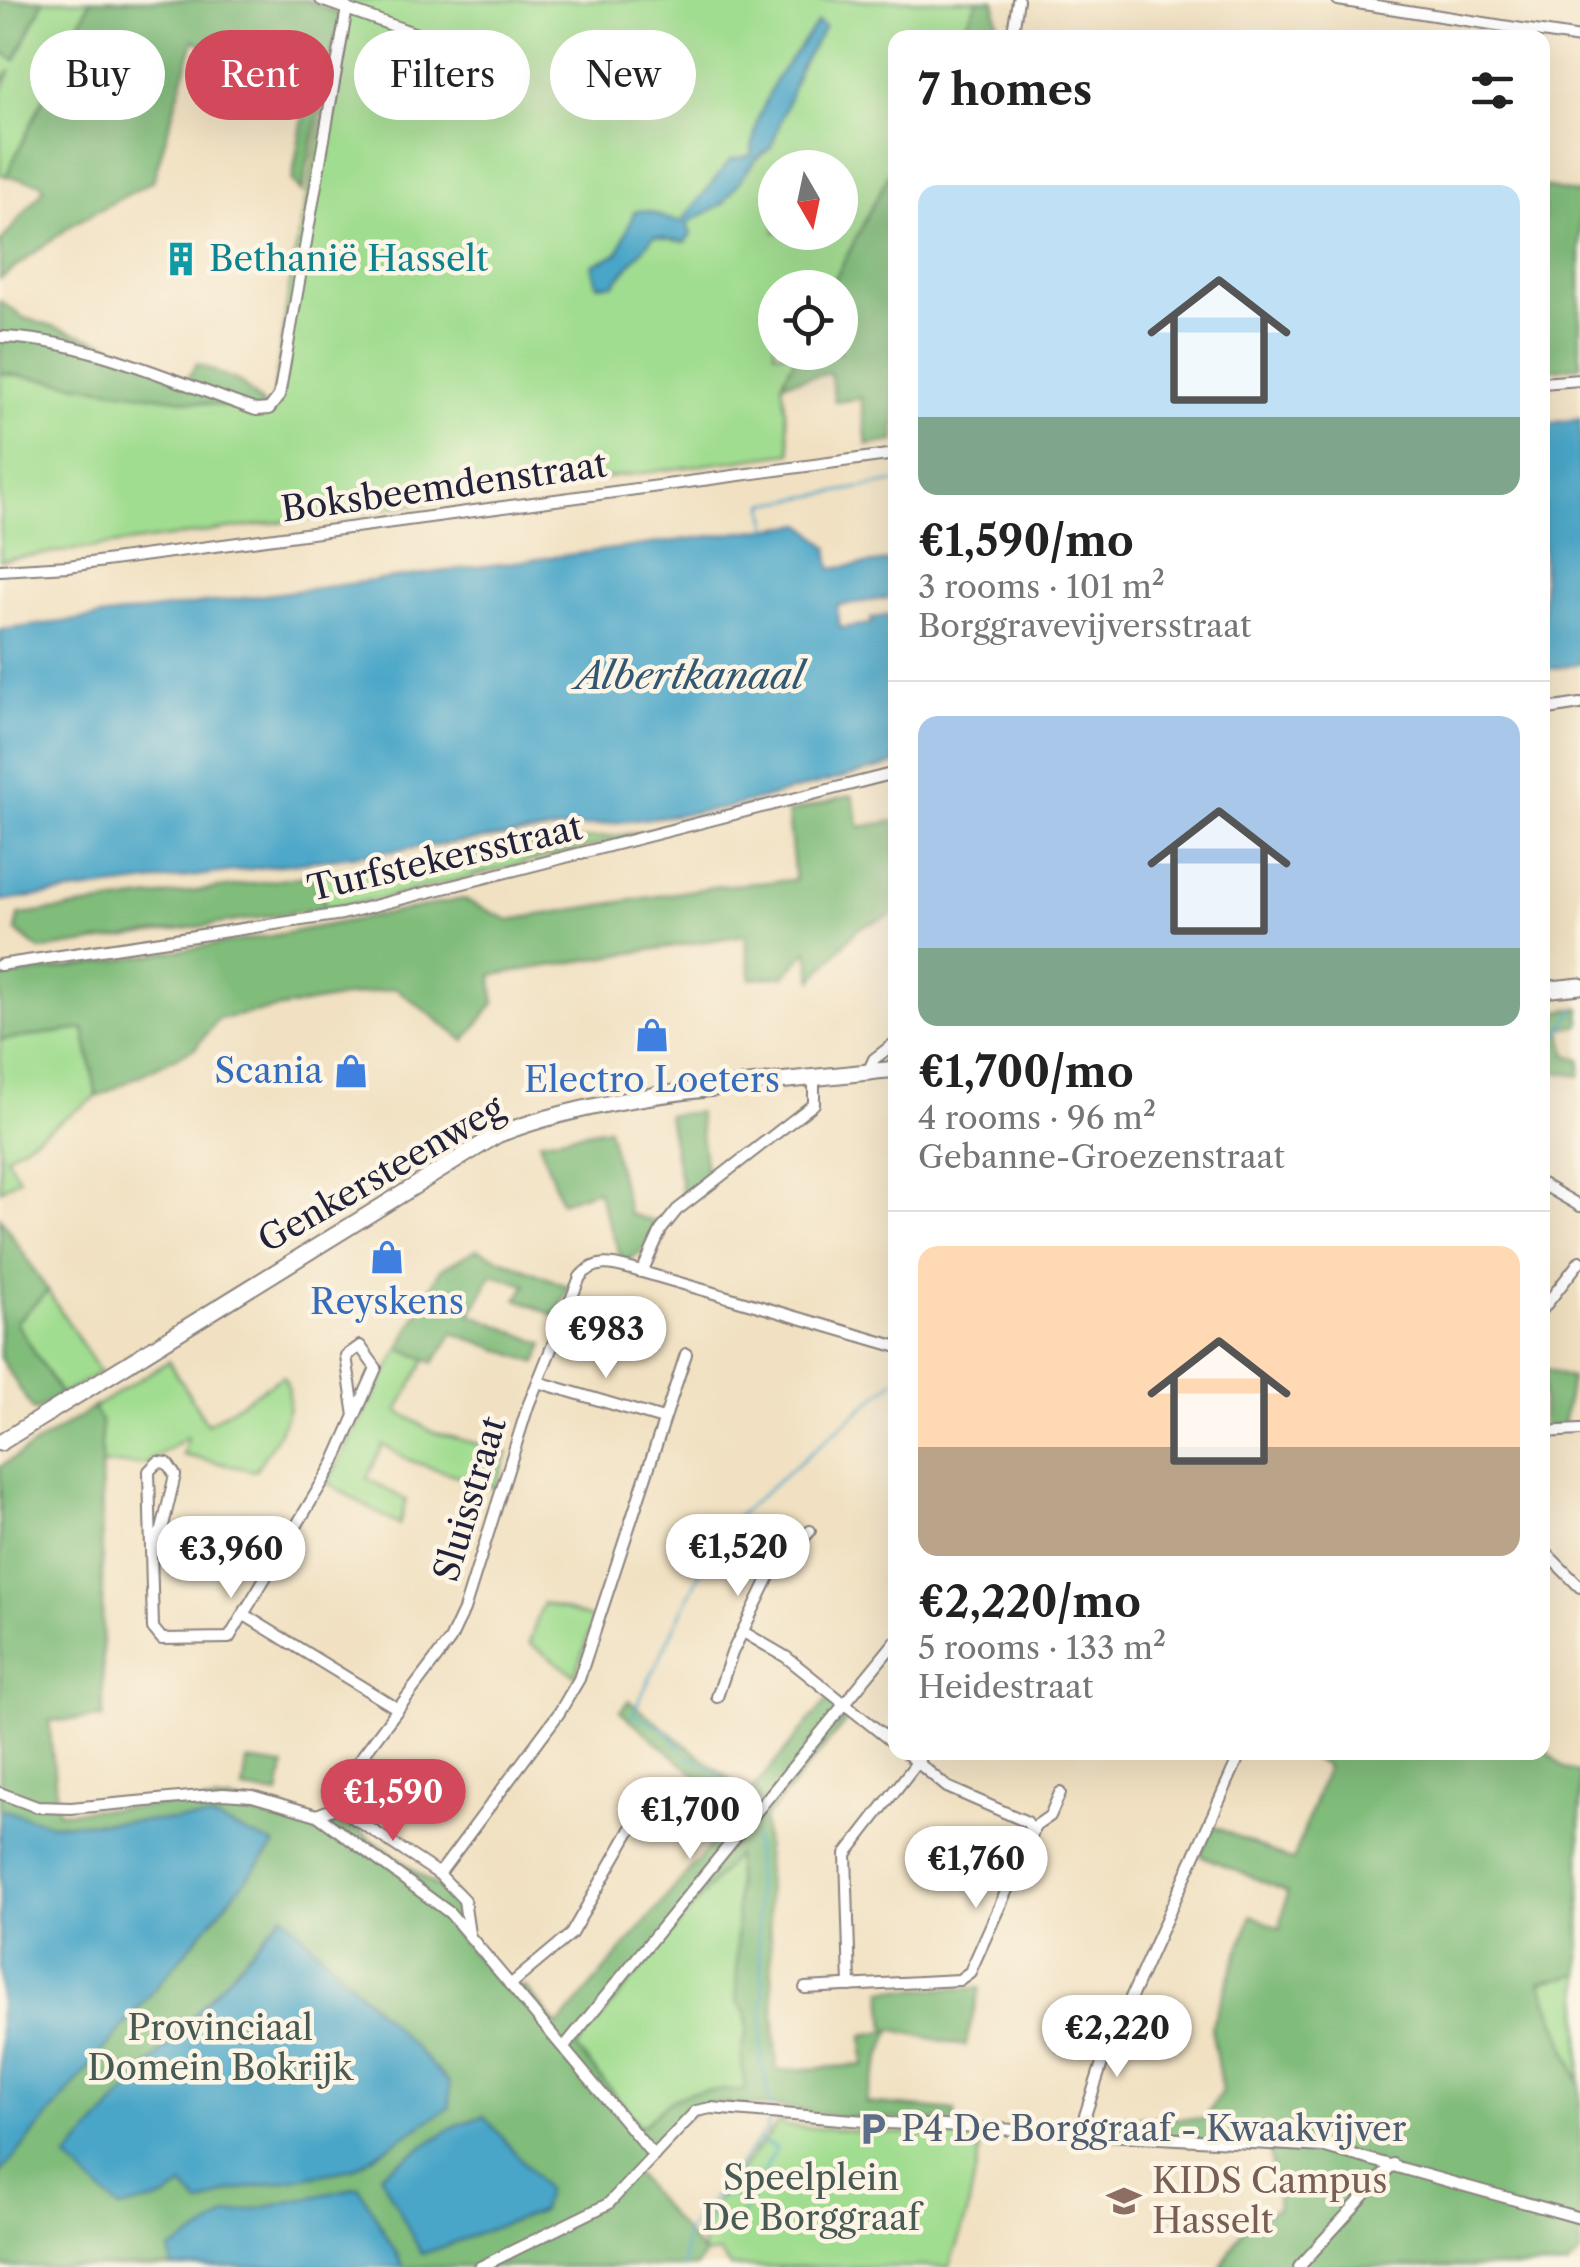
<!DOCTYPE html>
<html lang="en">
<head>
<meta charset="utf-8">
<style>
  body { margin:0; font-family:"Libre Caslon Text",serif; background:#f2f2f2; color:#222; height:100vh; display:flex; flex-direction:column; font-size:38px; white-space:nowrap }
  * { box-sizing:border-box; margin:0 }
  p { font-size:32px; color:#767676 }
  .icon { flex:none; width:55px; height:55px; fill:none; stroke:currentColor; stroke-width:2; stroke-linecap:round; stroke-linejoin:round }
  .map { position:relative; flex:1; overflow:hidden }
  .drawer { position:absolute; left:888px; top:30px; width:662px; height:1730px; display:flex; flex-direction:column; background:#fff; border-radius:20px; box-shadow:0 10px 40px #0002 }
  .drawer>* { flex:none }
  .banner { position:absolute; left:30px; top:30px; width:708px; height:90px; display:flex; gap:20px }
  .needle { width:65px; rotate:171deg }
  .tools { position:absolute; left:758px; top:150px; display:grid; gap:20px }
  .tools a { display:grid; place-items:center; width:100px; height:100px; border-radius:50%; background:#fff; box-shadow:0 10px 40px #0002; font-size:50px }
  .price { position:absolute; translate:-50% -85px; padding:0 22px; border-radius:35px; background:#fff; color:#222; font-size:32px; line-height:65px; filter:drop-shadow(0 2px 5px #0008) }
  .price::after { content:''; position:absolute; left:50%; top:60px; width:30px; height:22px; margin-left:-15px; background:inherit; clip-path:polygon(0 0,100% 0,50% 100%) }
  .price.on { background:#d1495b; color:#fff }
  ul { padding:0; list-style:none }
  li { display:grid; align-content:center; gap:20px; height:530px; padding:0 30px }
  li+li { border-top:2px solid #e0e0e0 }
  li span { display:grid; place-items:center; height:310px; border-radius:20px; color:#555 }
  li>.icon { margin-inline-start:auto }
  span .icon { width:180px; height:180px; fill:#fffc; stroke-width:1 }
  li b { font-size:42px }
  h2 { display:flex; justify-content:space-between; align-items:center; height:120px; padding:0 30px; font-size:42px }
  .tag { padding:0 35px; border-radius:45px; background:#fff; box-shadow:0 10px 40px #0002; font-size:35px; line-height:90px }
  .tag.on { background:#d1495b; color:#fff }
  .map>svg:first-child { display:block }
  .green { fill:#a1dd90; stroke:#628066; stroke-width:2.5; fill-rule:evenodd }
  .forest { fill:#80bc7a; stroke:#516f5a; stroke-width:2.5; fill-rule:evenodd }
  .water { fill:#4aa6c8; stroke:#366482; stroke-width:2.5 }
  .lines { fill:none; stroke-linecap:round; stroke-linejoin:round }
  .stream { stroke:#4aa6c8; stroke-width:2.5 }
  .minor-casing { stroke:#8a827e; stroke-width:14 }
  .primary-casing { stroke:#8a827e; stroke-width:19 }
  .minor { stroke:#fff; stroke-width:10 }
  .primary { stroke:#fff; stroke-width:15 }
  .labels { text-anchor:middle; stroke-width:9; stroke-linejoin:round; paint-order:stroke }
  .culture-label { font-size:35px; fill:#0d838f; stroke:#fcf5e5; text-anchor:start }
  .street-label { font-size:35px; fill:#22223b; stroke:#fcf5e5 }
  .shop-label { font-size:35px; fill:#366cbe; stroke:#fcf5e5 }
  .park-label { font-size:35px; fill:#485a54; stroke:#fcf5e5 }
  .service-label { font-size:35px; fill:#4e5e75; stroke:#fcf5e5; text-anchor:start }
  .education-label { font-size:35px; fill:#785e54; stroke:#fcf5e5; text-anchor:start }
  .water-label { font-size:38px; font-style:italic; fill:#325773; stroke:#fcf5e5 }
</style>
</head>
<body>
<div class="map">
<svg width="1580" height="2267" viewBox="0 0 1580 2267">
  <rect width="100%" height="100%" fill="#fcf5e5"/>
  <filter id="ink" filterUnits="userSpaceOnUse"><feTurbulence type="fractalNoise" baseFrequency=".01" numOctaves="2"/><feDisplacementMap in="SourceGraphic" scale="20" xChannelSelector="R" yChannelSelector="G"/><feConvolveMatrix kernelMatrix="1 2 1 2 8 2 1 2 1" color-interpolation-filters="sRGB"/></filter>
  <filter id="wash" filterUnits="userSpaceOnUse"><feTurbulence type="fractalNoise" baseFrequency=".0048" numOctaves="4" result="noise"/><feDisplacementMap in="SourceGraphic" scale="40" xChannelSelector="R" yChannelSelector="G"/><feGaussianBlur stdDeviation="2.25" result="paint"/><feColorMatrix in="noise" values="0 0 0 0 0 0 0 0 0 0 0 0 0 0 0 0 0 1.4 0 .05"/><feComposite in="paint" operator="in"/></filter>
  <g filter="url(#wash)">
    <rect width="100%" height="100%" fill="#f1e1c2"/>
    <g class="green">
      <path d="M44,0H91L6,176L0,174V95L11,69L0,84V51L16,60Z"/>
      <path d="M333,0H978L959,37L895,38V162L831,287L775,288V352L797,353L782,383L791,453L0,560V373L271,412L292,271L344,11ZM775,168H840V232H775Z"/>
      <path d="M652,831L385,898L326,908L314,875Z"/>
      <path d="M84,1029L97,1097L6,1156L19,1178L0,1190V1040Z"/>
      <path d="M48,1291L100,1372L61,1395L16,1322Z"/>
      <path d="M400,1348L426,1359L398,1411L433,1432L508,1452L495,1488L411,1461L383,1445L367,1478L406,1500L399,1525L327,1483Z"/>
      <path d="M169,1361L207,1424L283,1376C302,1408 272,1443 255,1471L183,1455L187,1437L145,1464L98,1465L101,1422L93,1408Z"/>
      <path d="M543,1603L594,1619L575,1675L529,1643Z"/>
      <path d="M737,1853V2001C754,2019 747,2027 743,2048C740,2060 744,2078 745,2091C689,2090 682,2087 641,2127L576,2048Z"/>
      <path d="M1580,1974V2084L1541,1982Z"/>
      <path d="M782,2119L785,2126L956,2137L957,2132L983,2133L967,2215L949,2267H731L719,2253L704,2255L700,2230L723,2191Z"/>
    </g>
    <g class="forest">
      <path d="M0,0H44L15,60L0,51Z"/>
      <path d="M91,0H307L341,15L302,192L292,181L312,66L257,58L237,63L194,40L153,181L73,224L0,279V243L44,189L41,183L6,176Z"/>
      <path d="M978,0H994L1000,37H959Z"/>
      <path d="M895,162V441L867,445L861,398L835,402L830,373L782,383L797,353L840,352V288L831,287Z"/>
      <path d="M1543,187L1580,194V366L1543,370Z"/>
      <path d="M0,301L24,318L105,343L184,383L197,364L240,382L271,413L0,373Z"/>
      <path d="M852,795L860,827L895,821V914L858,928L813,980L808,950L784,976L751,979L745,935L492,975L494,1003L465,1041L396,988L218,1019L195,1048L97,1097L84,1029L0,1040V978L6,977L271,936L463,899L509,920L719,886L795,880L788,813Z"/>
      <path d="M314,875L326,908L40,950L16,931L19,915Z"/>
      <path d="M1580,1008V1025L1561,1029L1567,1055L1580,1059V1076L1543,1070V1013Z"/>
      <path d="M698,1112L707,1178L683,1197L668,1115Z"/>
      <path d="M608,1128L629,1214L657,1222C649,1240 644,1259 622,1260L597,1190L561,1202L539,1141Z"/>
      <path d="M0,1217L48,1291L16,1322L61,1395L34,1411L0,1358Z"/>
      <path d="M477,1249L569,1287L556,1316L517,1299L526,1285L492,1274L471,1314L544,1344L537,1363L453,1333L434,1363L400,1348L440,1270Z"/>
      <path d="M1543,1369L1571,1378L1563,1425L1543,1426Z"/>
      <path d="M93,1408L101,1421L103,1718L49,1721L58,1812L228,1801L282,1809L327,1830L341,1817L455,1900L463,1914L453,1931L510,1994L524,1986L558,2026L735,1816L723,1798L620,1711L629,1701L749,1794L829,1698L850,1716L764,1819L777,2071L864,2065L863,2035L886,2031L883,1990L980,1988L965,2046L891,2029L865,2103L955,2111V2122L842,2117L778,2107L709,2103L674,2126L631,2169L704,2255L696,2267H404L359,2187L170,2251L172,2267H0V2174L274,1846L214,1819L50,1824L0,1809V1467ZM736,1855L737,2002C754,2019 747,2027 743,2047C740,2060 744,2077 745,2090C689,2090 682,2087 641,2127L576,2048ZM484,2116L541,2211L422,2254L381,2174L457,2125Z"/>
      <path d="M1543,1747L1562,1767L1580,1774V1974L1541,1982L1580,2084V2255L1567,2267H1221L1244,2228L1277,2208C1280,2187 1268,2171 1270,2150L1096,2138L1092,2116L1204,2119L1222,2091L1211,2027L1252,1915L1280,1929L1287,1892L1200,1855L1212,1826L1293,1861L1327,1766L1302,1753L1542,1752Z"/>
      <path d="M247,1761L284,1766L279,1795L243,1790Z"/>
    </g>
    <g class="water">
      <path d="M818,22L825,27L801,65L771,148L756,159L723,204L687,223L691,234L685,242L654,236L614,284L597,285L592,265L618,253L634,212C651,206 663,222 682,221L730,160L751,155L757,121L775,80Z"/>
      <path d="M1580,419V664L1543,670V424Z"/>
      <path d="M803,524L828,547L831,569L895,560V597L837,606L840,628L871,624V618L895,614V764L722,809L0,901V630Z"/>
      <path d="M0,1809L50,1824L214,1819L275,1845L0,2174Z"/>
      <path d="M283,1914L449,2083L450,2107L353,2169L232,2191L200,2205L183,2186L164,2199L119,2209L67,2159Z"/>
      <path d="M484,2116L546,2189L541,2211L422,2254L380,2174L457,2125Z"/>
      <path d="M359,2187L404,2267H172L170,2251L229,2215Z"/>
    </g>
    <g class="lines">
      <g class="stream">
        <path d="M768,528L765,504L895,482"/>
        <path d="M1542,1058L1575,1009"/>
        <path d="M683,1751L667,1731L633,1714L719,1532L895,1380"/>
        <path d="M686,1755L720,1774L741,1808"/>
        <path d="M754,1836L759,1959C769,1989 759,2028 762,2061C764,2077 769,2092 769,2108"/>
        <path d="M714,2197L750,2193"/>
        <path d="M702,2213L737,2225L776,2148L758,2141"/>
        <path d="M683,2267L686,2232L767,2130L769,2120"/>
      </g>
    </g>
  </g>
  <g filter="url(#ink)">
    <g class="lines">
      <g class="minor-casing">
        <g id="minor">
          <path d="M321,0L504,65"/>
          <path d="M1338,0L1580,38"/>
          <path d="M1012,38L1018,0"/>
          <path d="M0,337C86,339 175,382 256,410L269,409L279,396L347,8"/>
          <path d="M1542,383L1580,380"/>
          <path d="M0,570L68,566L895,454"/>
          <path d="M1542,710L1580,704"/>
          <path d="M0,965L342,914L895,773"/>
          <path d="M868,1072L874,1059L895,1043"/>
          <path d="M1542,1184L1580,1206"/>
          <path d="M642,1272L661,1230L677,1210L814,1104V1079"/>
          <path d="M1542,1310L1580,1261"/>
          <path d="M538,1382L663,1419"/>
          <path d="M1542,1432L1580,1430"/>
          <path d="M152,1547L162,1530L175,1475L167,1463L158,1462L149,1471L153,1628L162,1639L229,1638L334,1463L376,1368L360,1346L346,1356L355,1416"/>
          <path d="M1542,1549L1580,1587"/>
          <path d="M246,1616L398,1709"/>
          <path d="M745,1633L786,1657L895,1744"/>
          <path d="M717,1697L732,1653L770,1575L810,1531"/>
          <path d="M0,1793L37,1807L71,1808L223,1794L252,1796L317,1815L450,1913L654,2156"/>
          <path d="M337,1807L345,1779L450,1640L464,1610L528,1406L580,1277C598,1256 618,1266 642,1272L895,1346"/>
          <path d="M317,1815L337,1807L439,1874L464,1900L469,1934"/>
          <path d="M1034,1827L1050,1816L1060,1793"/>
          <path d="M439,1874L559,1713L579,1679L686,1354"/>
          <path d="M510,1985L571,1934L634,1824L653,1810"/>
          <path d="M850,1986L846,1854L925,1752"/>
          <path d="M805,1988L959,1980L970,1972L1033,1832L1027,1822L947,1787L905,1752"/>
          <path d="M565,2046L895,1642"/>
          <path d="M1080,2131L1103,2060L1241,1752"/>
          <path d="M480,2267L608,2204L696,2111L711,2108L889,2123L1325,2147L1580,2218"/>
          <path d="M1299,2267L1393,2164"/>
        </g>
      </g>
      <g class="primary-casing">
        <g id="primary">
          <path d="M1542,990L1580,986"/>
          <path d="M0,1443L497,1135C612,1089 771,1084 895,1069"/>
        </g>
      </g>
      <use href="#minor" class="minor"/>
      <use href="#primary" class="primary"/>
    </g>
  </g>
  <defs>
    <g id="building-bare" transform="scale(2.7)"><path d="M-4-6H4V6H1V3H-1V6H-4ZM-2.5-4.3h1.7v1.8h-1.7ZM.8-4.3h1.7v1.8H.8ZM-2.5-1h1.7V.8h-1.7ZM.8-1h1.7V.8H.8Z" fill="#0f9aa8" stroke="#fcf5e5" stroke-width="2.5" paint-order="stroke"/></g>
    <g id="shop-bare" transform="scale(2.7)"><path d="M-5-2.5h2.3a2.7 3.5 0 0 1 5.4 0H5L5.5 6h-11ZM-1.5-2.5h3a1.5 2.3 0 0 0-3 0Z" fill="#3f7fe0" stroke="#fcf5e5" stroke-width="2.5" paint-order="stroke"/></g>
    <g id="parking-bare" transform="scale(2.7)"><path d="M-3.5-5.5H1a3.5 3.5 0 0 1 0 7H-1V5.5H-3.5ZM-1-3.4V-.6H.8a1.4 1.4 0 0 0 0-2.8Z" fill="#5c6f8a" stroke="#fcf5e5" stroke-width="2.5" paint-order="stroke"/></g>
    <g id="school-bare" transform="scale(2.7)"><path d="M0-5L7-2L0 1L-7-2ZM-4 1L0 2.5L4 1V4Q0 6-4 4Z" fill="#8d6e63" stroke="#fcf5e5" stroke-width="2.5" paint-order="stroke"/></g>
  </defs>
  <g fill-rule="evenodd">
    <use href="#building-bare" x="181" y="259"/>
    <use href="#shop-bare" x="652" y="1035"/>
    <use href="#shop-bare" x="351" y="1071"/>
    <use href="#shop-bare" x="387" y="1257"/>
    <use href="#parking-bare" x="873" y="2129"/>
    <use href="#school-bare" x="1124" y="2201"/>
  </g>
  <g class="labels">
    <g class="culture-label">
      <text x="209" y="271">Bethanië Hasselt</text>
    </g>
    <g class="street-label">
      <text transform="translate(444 487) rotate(-8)" y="12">Boksbeemdenstraat</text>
      <text transform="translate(445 858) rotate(-13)" y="12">Turfstekersstraat</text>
      <text transform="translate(381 1174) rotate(-30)" y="12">Genkersteenweg</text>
      <text transform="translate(470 1499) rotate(-73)" y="12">Sluisstraat</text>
    </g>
    <g class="shop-label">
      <text x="323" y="1083" text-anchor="end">Scania</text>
      <text x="652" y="1092">Electro Loeters</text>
      <text x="387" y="1314">Reyskens</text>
    </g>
    <g class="park-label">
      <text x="220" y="2040">Provinciaal<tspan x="220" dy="40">Domein Bokrijk</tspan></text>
      <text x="811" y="2190">Speelplein<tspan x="811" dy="40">De Borggraaf</tspan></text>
    </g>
    <g class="service-label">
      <text x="901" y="2141">P4 De Borggraaf - Kwaakvijver</text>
    </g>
    <g class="education-label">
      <text x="1152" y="2193">KIDS Campus<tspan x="1152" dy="40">Hasselt</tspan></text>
    </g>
    <g class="water-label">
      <text x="690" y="689">Albertkanaal</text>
    </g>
  </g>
</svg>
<div class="tools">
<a><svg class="needle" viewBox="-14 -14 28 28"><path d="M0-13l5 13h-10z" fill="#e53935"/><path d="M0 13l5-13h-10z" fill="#767676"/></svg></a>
<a><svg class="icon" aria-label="locate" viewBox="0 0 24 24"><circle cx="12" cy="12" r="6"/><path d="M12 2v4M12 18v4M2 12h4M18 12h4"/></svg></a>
</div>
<b class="price" style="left:606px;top:1381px">€983</b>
<b class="price" style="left:738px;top:1599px">€1,520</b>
<b class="price" style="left:231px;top:1601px">€3,960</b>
<b class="price on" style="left:393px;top:1844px">€1,590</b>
<b class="price" style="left:690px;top:1862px">€1,700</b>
<b class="price" style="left:976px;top:1911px">€1,760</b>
<b class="price" style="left:1117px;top:2080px">€2,220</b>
<div class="banner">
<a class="tag">Buy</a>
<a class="tag on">Rent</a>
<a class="tag">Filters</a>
<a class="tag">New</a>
</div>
<section class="drawer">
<h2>7 homes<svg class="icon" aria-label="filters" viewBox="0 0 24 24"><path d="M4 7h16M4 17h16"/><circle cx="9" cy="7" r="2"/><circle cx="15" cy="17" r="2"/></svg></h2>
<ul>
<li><span style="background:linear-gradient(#bfe0f5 75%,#7fa58c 0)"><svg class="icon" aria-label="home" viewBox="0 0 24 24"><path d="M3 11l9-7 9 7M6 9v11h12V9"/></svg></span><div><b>€1,590/mo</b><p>3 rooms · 101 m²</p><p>Borggravevijversstraat</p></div></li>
<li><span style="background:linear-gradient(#a9c7e8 75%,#7fa58c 0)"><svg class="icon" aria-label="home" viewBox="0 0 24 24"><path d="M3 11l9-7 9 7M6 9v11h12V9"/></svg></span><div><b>€1,700/mo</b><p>4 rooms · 96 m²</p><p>Gebanne-Groezenstraat</p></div></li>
<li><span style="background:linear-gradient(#ffd9b3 65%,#b9a48a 0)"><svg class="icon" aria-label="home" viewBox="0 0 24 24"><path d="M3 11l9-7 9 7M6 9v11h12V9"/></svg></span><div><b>€2,220/mo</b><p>5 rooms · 133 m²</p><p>Heidestraat</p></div></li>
</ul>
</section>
</div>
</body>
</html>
